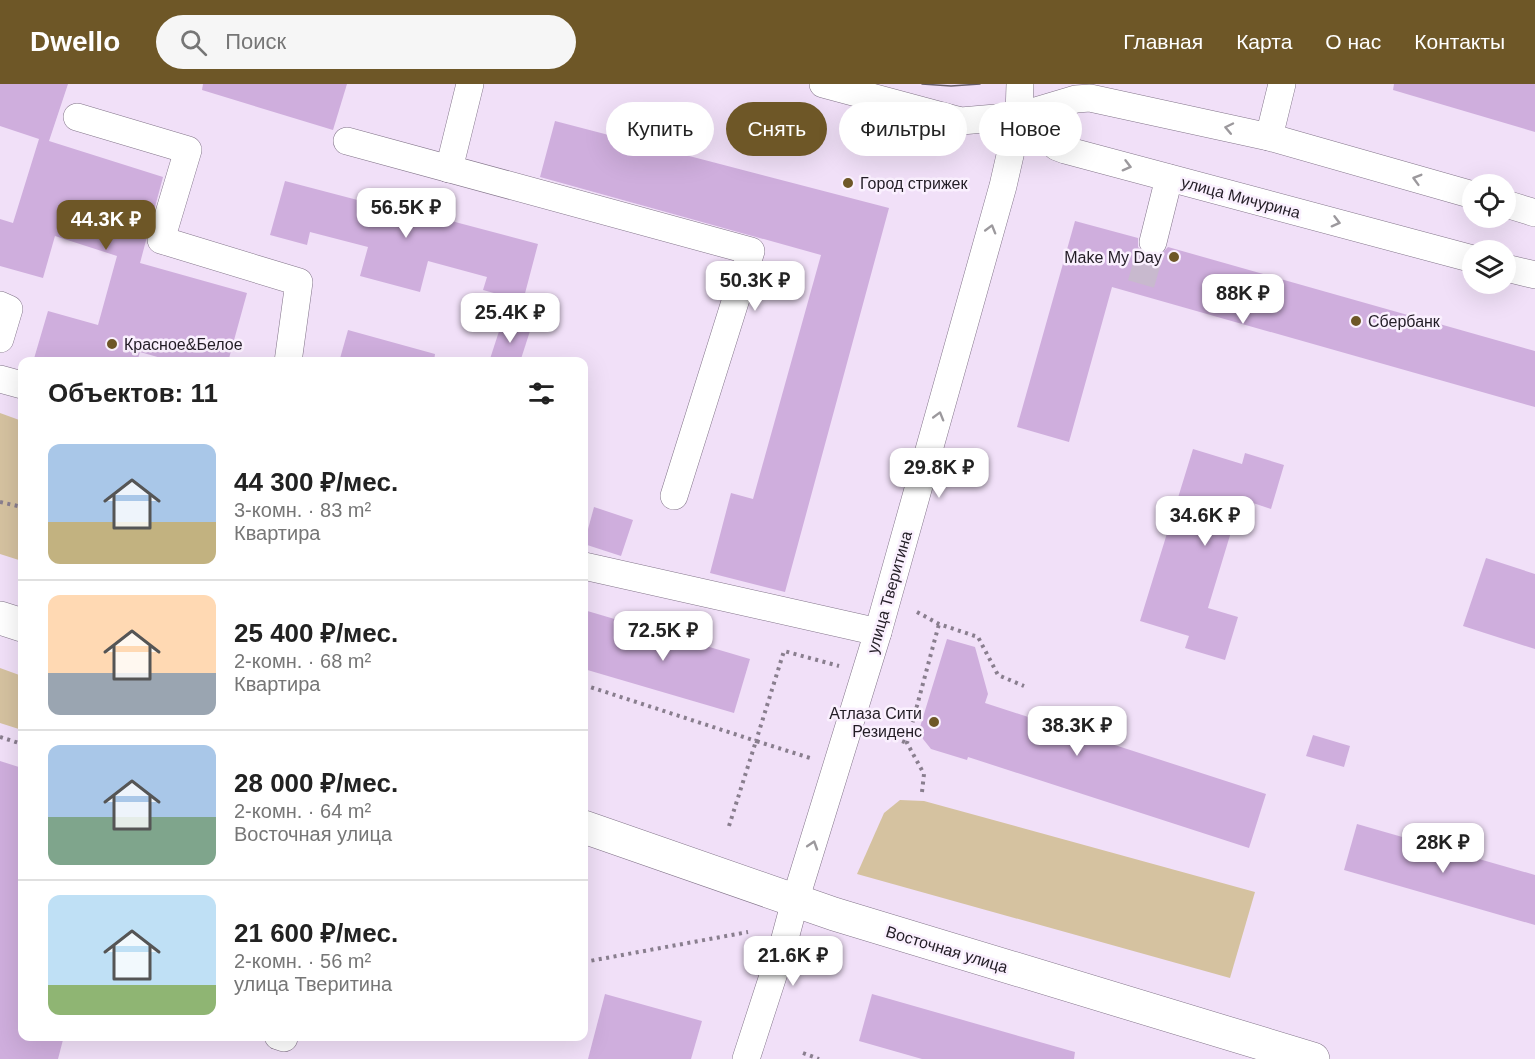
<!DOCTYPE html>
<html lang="ru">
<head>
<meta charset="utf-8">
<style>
  body { margin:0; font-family:Helvetica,sans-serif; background:#f6f6f6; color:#222; height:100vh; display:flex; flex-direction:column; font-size:22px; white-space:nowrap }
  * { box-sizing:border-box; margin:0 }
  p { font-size:20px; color:#767676 }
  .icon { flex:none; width:33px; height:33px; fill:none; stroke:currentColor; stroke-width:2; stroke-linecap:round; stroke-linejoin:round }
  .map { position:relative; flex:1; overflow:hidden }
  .sheet { position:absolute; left:18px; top:273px; width:570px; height:684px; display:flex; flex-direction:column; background:#fff; border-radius:12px; box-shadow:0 6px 24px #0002 }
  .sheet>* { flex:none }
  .guide { position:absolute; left:606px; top:18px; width:570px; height:54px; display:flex; gap:12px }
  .tools { position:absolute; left:1462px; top:90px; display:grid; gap:12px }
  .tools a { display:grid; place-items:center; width:54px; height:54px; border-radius:50%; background:#fff; box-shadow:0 6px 24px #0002; font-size:30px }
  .price { position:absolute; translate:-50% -51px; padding:0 14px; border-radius:12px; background:#fff; color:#222; font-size:20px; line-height:39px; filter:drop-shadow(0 2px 3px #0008) }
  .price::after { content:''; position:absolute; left:50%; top:36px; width:18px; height:14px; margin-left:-9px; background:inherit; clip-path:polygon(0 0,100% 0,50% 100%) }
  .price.active { background:#6e5727; color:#fff }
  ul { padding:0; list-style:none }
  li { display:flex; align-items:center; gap:18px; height:150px; padding:0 30px }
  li+li { border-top:2px solid #e0e0e0 }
  li span { display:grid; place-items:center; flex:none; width:168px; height:120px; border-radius:12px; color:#555 }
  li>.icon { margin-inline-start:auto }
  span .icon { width:72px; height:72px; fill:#fffc; stroke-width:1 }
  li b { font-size:26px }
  h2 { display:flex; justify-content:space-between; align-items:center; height:72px; padding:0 30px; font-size:26px }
  .tag { padding:0 21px; border-radius:27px; background:#fff; box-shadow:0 6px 24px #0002; font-size:21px; line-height:54px }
  .tag.active { background:#6e5727; color:#fff }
  header { display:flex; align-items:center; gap:36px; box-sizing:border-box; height:84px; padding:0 30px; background:#6e5727; color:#fff }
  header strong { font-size:28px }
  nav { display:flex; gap:33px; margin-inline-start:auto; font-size:21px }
  .search { width:420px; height:54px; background:#f6f6f6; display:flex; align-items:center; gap:15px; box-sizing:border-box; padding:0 21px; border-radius:33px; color:#767676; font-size:22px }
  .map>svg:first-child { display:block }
  .green { fill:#d5c2a0 }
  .building { fill:#cfaedd }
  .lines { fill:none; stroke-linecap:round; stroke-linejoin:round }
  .minor-tunnel { stroke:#c8b9ce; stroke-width:27; stroke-dasharray:27 14; stroke-linecap:butt }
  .minor-casing { stroke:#83758a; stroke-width:28 }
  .major-casing { stroke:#83758a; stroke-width:34 }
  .path { stroke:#897e8e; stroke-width:4; stroke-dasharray:3 4.5; stroke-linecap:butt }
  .minor { stroke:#fff; stroke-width:27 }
  .major { stroke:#fff; stroke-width:33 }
  .tram { stroke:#69606e; stroke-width:1.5 }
  .oneway { stroke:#9c999d }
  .poi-dot { fill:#6e5727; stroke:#faf0fe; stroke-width:2 }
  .labels { text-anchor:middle; stroke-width:5; stroke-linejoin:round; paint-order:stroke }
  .poi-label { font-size:16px; fill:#231d26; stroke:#faf0fe; text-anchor:start }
  .street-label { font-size:16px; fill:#231d26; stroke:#faf0fe }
</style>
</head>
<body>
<header>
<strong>Dwello</strong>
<div class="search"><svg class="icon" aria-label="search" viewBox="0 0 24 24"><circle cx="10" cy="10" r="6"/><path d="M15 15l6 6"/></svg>Поиск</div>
<nav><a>Главная</a><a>Карта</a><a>О нас</a><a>Контакты</a></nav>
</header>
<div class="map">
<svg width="1535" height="975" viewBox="0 0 1535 975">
  <rect width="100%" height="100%" fill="#f1e0f8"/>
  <g class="green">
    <path d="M0,329L22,337V477L0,470Z"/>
    <path d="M0,584L22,592V646L0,639Z"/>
    <path d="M900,716L924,717L1255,808L1230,894L857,790L884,729Z"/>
  </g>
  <g class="building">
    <path d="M0,0H68L49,57L163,93L140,179L247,209L228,278H175L140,268L137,278H33L48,227L98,241L117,172L55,152L43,194L0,182V135L13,139L39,55L0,42Z"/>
    <path d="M203,0H347L333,46L202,6Z"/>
    <path d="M1394,0H1535V48L1393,6Z"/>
    <path d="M555,37L889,124L785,508L710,489L731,409L753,415L821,171L540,93Z"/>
    <path d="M285,97L388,124L391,111L442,125L440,134L538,160L523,217L483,206L487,193L428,177L420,208L360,192L368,163L310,148L307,161L270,151Z"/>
    <path d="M1075,137L1138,154V163L1149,173H1158L1168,163L1535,267V323L1112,203L1069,358L1017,343Z"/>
    <path d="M502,238L530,247L520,278H489Z"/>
    <path d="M348,246L435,270L434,278H339Z"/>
    <path d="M1193,365L1242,380L1245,369L1284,381L1271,425L1241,415L1208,524L1238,533L1225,576L1185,564L1189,552L1140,537Z"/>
    <path d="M594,423L633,436L621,472L584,460Z"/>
    <path d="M1486,474L1535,490V565L1463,542Z"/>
    <path d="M584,526L750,575L734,629L584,585Z"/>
    <path d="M947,555L975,563L988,610L985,619L1266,710L1249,764L968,673L967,676L931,665L923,655L920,643Z"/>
    <path d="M1313,651L1350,662L1344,683L1306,672Z"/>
    <path d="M0,677L22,684V952H64L58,975H0Z"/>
    <path d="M1357,740L1535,791V841L1344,786Z"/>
    <path d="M605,910L702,937L691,975H588Z"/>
    <path d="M872,910L1075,968L1074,975H922L859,957Z"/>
  </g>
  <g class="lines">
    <path class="minor-tunnel" d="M1141,200L1153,158"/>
    <g class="minor-casing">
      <g id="minor">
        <path d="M823,0L961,37L1019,32L1076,15L1090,14L1269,53L1473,111"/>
        <path d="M1019,32L1057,63L1065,66L1473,175"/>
        <path d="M77,33L188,66L161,156L299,198L288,278"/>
        <path d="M1269,53L1282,0"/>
        <path d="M347,57L751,167L674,412"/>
        <path d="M449,85L470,0"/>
        <path d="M1506,120L1535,129"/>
        <path d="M1153,158L1169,94"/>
        <path d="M1506,184L1535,191"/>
        <path d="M0,221L9,225L0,255"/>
        <path d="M0,295L22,301"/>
        <path d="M584,482L878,548"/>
        <path d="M278,952L284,954"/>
        <path d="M746,975L784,858L795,817L878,548L1003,102L1019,32L1020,0"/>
      </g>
    </g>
    <g class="major-casing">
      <g id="major">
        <path d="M0,534L22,541"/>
        <path d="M584,743L834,830L1313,975"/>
      </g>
    </g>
    <g class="path">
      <path d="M0,418L22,423"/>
      <path d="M917,528L939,540L978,553L998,591L1024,602"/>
      <path d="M584,601L756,657L784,567L839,582"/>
      <path d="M888,652L907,659"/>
      <path d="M0,653L22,660"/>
      <path d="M922,708L924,690L907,659L939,540"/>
      <path d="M729,742L756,657L810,674"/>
      <path d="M584,878L748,848"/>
      <path d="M803,969L819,975"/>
    </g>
    <use href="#minor" class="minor"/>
    <use href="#major" class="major"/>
    <path class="tram" d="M922,0L951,2L980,0"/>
  </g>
  <defs><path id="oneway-chevron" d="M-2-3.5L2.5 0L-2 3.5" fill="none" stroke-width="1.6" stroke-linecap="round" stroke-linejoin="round" transform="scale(1.5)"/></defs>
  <g class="oneway">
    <use href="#oneway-chevron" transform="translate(1229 44) rotate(-168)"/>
    <use href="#oneway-chevron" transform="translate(1127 82) rotate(15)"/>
    <use href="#oneway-chevron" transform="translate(1417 95) rotate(-164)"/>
    <use href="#oneway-chevron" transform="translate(1336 138) rotate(15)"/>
    <use href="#oneway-chevron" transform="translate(991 145) rotate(-74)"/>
    <use href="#oneway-chevron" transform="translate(939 332) rotate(-74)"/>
    <use href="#oneway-chevron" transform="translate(813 761) rotate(-72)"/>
  </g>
  <g class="poi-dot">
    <circle cx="848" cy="99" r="6"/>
    <circle cx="1174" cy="173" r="6"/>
    <circle cx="1356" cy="237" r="6"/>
    <circle cx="112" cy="260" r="6"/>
    <circle cx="934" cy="638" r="6"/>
  </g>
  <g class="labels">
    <g class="poi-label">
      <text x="860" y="105">Город стрижек</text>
      <text x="1162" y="179" text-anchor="end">Make My Day</text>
      <text x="1368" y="243">Сбербанк</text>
      <text x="124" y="266">Красное&amp;Белое</text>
      <text x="922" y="635" text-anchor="end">Атлаза Сити<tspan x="922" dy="18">Резиденс</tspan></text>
    </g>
    <g class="street-label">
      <text transform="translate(1241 113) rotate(15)" y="6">улица Мичурина</text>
      <text transform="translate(889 508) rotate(-74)" y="6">улица Тверитина</text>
      <text transform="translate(947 865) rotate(17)" y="6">Восточная улица</text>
    </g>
  </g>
</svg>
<div class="tools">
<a><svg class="icon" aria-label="locate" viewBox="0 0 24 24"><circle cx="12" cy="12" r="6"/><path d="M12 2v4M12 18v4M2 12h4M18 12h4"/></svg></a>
<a><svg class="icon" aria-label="layers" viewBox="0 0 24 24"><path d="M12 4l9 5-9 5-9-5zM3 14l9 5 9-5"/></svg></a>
</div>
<b class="price" style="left:406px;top:155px">56.5K ₽</b>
<b class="price active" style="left:106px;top:167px">44.3K ₽</b>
<b class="price" style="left:755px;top:228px">50.3K ₽</b>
<b class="price" style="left:1243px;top:241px">88K ₽</b>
<b class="price" style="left:510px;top:260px">25.4K ₽</b>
<b class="price" style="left:939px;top:415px">29.8K ₽</b>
<b class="price" style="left:1205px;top:463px">34.6K ₽</b>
<b class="price" style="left:663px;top:578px">72.5K ₽</b>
<b class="price" style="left:1077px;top:673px">38.3K ₽</b>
<b class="price" style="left:1443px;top:790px">28K ₽</b>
<b class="price" style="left:793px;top:903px">21.6K ₽</b>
<div class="guide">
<a class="tag">Купить</a>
<a class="tag active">Снять</a>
<a class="tag">Фильтры</a>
<a class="tag">Новое</a>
</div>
<section class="sheet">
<h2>Объектов: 11<svg class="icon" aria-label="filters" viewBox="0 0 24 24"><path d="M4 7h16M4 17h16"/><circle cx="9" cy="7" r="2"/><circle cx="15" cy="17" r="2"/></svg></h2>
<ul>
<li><span style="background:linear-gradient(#a9c7e8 65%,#c2b280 0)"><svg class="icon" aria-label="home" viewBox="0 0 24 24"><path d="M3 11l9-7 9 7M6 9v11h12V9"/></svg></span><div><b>44 300 ₽/мес.</b><p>3-комн. · 83 m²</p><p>Квартира</p></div></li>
<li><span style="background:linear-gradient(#ffd9b3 65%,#9aa5b1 0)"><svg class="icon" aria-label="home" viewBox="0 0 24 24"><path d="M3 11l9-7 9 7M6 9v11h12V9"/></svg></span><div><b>25 400 ₽/мес.</b><p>2-комн. · 68 m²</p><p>Квартира</p></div></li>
<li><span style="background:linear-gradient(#a9c7e8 60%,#7fa58c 0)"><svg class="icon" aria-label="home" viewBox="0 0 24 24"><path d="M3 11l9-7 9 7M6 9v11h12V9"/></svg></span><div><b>28 000 ₽/мес.</b><p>2-комн. · 64 m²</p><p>Восточная улица</p></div></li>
<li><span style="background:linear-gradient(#bfe0f5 75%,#8fb573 0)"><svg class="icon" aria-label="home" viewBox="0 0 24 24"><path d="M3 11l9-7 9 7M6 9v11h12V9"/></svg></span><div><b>21 600 ₽/мес.</b><p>2-комн. · 56 m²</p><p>улица Тверитина</p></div></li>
</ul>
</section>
</div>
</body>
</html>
